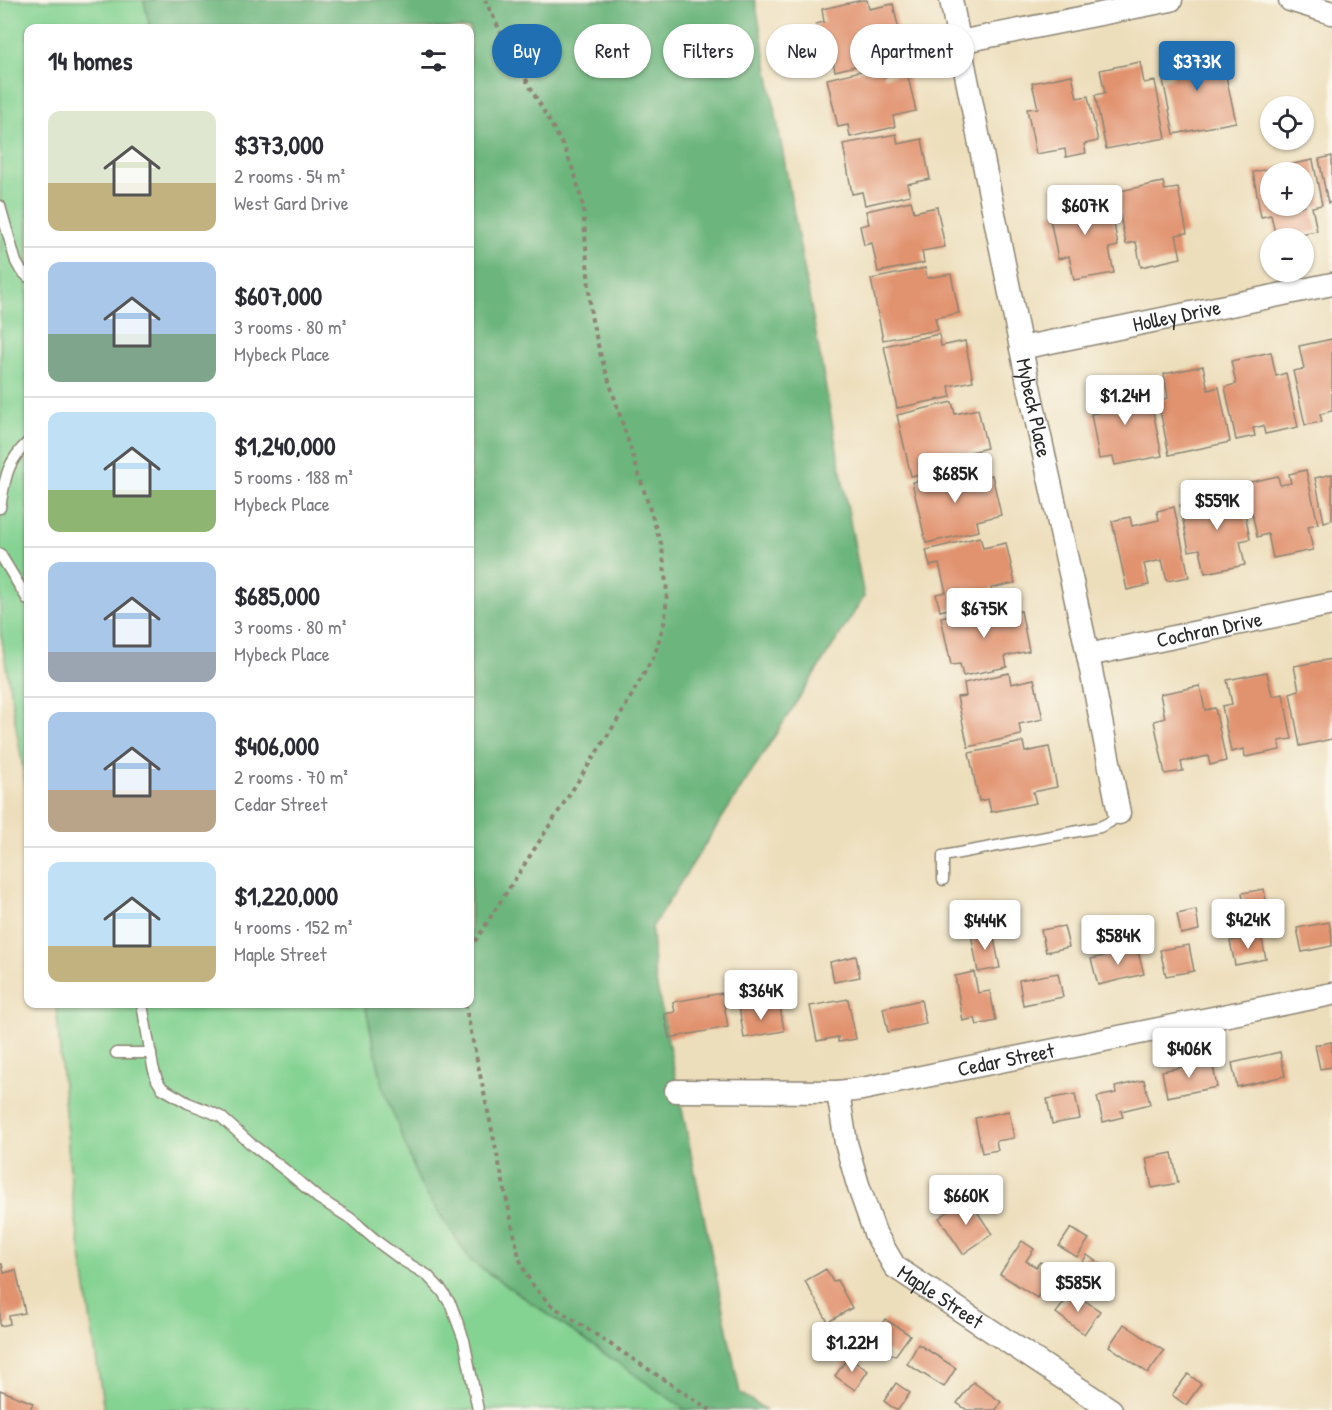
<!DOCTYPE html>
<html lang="en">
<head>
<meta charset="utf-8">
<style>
  body { margin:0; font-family:"Patrick Hand",sans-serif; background:#f2f2f3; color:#2b2b33; height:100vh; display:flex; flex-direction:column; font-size:22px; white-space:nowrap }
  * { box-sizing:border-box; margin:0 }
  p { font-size:20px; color:#7c7c81 }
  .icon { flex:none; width:33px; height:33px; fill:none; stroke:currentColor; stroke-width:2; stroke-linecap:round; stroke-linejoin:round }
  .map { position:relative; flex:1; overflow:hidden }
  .details { position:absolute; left:24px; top:24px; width:450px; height:984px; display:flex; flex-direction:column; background:#fff; border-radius:12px; box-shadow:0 2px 4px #0004 }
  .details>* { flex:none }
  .hud { position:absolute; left:492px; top:24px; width:570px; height:54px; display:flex; gap:12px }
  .controls { position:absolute; left:1260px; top:96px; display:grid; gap:12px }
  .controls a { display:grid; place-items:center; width:54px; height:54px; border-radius:50%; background:#fff; box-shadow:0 2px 4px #0004; font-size:30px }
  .price { position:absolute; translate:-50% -51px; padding:0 14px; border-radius:6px; background:#fff; color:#222; font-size:20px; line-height:39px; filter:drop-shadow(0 2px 3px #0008) }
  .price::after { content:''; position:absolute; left:50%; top:36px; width:18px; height:14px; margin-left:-9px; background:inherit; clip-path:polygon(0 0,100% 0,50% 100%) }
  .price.active { background:#1f6fb2; color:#fff }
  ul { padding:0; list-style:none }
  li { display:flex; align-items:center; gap:18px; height:150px; padding:0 24px }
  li+li { border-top:2px solid #e1e1e2 }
  li span { display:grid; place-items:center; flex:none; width:168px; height:120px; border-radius:12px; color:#555 }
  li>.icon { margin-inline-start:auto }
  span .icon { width:72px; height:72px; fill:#fffc; stroke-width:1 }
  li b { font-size:26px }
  h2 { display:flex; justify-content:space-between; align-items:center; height:72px; padding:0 24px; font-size:26px }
  .pill { padding:0 21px; border-radius:27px; background:#fff; box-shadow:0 2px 4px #0004; font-size:21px; line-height:54px }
  .pill.active { background:#1f6fb2; color:#fff }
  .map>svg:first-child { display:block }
  .green { fill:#85d393; stroke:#587f5f; stroke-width:1.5 }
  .forest { fill:#6cb57d; stroke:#4c7054; stroke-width:1.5 }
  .building { fill:#e1926e; fill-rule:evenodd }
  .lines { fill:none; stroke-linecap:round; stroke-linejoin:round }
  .lane-casing { stroke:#8c8473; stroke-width:13 }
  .street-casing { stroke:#8c8473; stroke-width:25 }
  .path { stroke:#8c8473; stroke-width:4; stroke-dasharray:4.5 4.5; stroke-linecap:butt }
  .lane { stroke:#fff; stroke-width:10 }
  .street { stroke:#fff; stroke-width:22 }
  .labels { text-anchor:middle; stroke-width:4.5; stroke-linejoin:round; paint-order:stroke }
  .street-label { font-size:21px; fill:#2b2b2b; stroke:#fbf7ec }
</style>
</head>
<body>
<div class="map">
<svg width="1332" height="1410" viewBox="0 0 1332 1410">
  <rect width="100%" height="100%" fill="#fbf7ec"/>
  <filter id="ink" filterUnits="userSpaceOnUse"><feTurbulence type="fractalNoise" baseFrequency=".0167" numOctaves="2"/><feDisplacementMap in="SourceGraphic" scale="12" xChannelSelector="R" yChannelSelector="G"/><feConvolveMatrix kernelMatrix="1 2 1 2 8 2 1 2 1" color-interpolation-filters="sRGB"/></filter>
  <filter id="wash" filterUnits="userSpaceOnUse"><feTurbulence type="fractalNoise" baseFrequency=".008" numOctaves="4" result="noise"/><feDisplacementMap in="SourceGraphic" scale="24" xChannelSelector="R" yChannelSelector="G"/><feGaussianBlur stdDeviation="1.35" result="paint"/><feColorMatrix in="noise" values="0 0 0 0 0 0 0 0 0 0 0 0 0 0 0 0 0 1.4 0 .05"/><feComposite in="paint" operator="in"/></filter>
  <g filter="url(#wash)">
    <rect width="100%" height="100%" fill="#eddebb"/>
    <g class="green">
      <path d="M0,0H144L150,28H28V799L0,629Z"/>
      <path d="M56,1004H365L383,1087L471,1261L686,1410H104L72,1194Z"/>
    </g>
    <path class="forest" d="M144,0H755L864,597L652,927L654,972L740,1393L766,1410H686L471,1261L420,1184L383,1087L365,1004H470V28H150Z"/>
    <g id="blocks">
      <g class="building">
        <path d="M862,0H867L869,9L893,4L902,44L878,50L880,60L835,71L832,57L823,59L816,24L824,22L822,9Z"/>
        <path d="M1208,46L1213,69L1224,67L1236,122L1174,134L1163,80L1173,78L1168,55Z"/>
        <path d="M1140,62L1144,83L1155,81L1166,138L1106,149L1095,95L1105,93L1100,70Z"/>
        <path d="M882,66L884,77L907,72L916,111L893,116L895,127L850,137L848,125L838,127L827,79Z"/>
        <path d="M1072,75L1077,98L1088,96L1098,141L1084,144L1086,153L1066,157L1065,149L1036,154L1027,109L1038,108L1032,83Z"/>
        <path d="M896,134L898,144L922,139L930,179L907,184L910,195L865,205L862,192L852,194L843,144Z"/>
        <path d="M1332,156V202L1328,203L1319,159Z"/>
        <path d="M1313,160L1322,205L1312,207L1317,231L1276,238L1271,215L1261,217L1253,172ZM1270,172H1304V206H1270Z"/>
        <path d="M1163,182L1165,190L1178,188L1187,233L1176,235L1181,258L1141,267L1136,242L1126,244L1115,192Z"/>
        <path d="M1095,195L1097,204L1110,201L1118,246L1109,248L1114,273L1074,280L1069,256L1058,259L1049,214L1061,212L1059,202Z"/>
        <path d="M911,201L914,212L937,207L945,247L922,251L924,263L878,272L872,243L864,245L860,226L869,224L866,211Z"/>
        <path d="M925,268L927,278L951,274L959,313L935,318L938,330L883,340L871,279Z"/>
        <path d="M939,334L941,346L965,341L973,381L949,386L951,397L897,408L884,346Z"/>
        <path d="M1332,339V411L1320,414L1322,422L1305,425L1293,371L1304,369L1299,346Z"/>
        <path d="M1271,352L1276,376L1286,373L1298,427L1265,434L1263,426L1253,428L1255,436L1236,440L1225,387L1236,384L1231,361Z"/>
        <path d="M1203,366L1208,390L1219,387L1230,442L1169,455L1158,400L1168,398L1164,374Z"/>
        <path d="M1136,381L1141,403L1151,401L1162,456L1115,465L1113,457L1099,459L1091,414L1101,412L1097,389Z"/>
        <path d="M952,402L955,414L978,409L987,448L963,454L966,463L911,476L897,415Z"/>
        <path d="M966,470L969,480L992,475L1001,515L977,521L979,531L926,543L912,482Z"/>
        <path d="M1306,470L1318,524L1308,526L1313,550L1273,558L1268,534L1257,537L1246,483L1278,476L1280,485L1291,483L1289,474Z"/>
        <path d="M1332,474V520L1324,522L1315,478Z"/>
        <path d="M1241,493L1250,539L1240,541L1245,565L1205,573L1200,549L1189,551L1180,505Z"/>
        <path d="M1174,507L1189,577L1167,581L1162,560L1144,564L1149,585L1127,590L1112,521L1130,517L1132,526L1159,520L1157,511Z"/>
        <path d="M980,537L983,548L1006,543L1015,583L991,588L993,598L940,611L936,594L946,592L939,564L930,566L926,550Z"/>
        <path d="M995,605L997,616L1021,611L1029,651L1005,656L1007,667L963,676L960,664L951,665L941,617Z"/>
        <path d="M1332,659V739L1300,746L1290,693L1299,690L1294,666Z"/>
        <path d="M1267,672L1272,696L1283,694L1292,739L1279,741L1280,750L1245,757L1244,749L1231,752L1222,706L1232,704L1227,680Z"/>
        <path d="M1009,673L1011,684L1034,679L1043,719L1019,724L1021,735L968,747L957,697L966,696L964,683Z"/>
        <path d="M1200,686L1205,710L1215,708L1226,761L1210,765L1208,756L1181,762L1183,771L1165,774L1154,721L1165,718L1160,694Z"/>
        <path d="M1023,742L1025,752L1049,747L1057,787L1033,792L1036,803L991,812L988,799L979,801L969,753Z"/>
        <path d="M1264,889L1268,913L1246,917L1242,893Z"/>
        <path d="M1196,910L1199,930L1181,934L1177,914Z"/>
        <path d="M1329,922L1332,936V946L1302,952L1297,928Z"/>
        <path d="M1064,926L1069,947L1046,952L1041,930Z"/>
        <path d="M992,929L1000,968L978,972L971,934Z"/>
        <path d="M1261,935L1266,959L1235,965L1230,941Z"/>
        <path d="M1189,945L1194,971L1166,976L1160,950Z"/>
        <path d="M1137,948L1144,974L1098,985L1091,959Z"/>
        <path d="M856,956L860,977L834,982L830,962Z"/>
        <path d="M974,972L978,993L990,991L996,1021L977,1025L975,1018L963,1021L955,976Z"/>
        <path d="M1058,973L1063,997L1023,1005L1019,980Z"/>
        <path d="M722,993L728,1027L669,1038L664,1014L675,1012L673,1002Z"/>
        <path d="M848,999L856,1039L838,1042V1037L817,1041L810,1006Z"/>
        <path d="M921,1000L926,1024L888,1032L883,1008Z"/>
        <path d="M752,1005L753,1011L780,1006L784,1031L744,1038L739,1007Z"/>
        <path d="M1332,1042V1067L1320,1069L1315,1045Z"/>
        <path d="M1280,1052L1285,1076L1237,1087L1232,1063Z"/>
        <path d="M1212,1061L1217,1087L1167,1097L1162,1071Z"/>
        <path d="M1144,1080L1150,1104L1121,1111L1123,1117L1103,1122L1097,1097L1116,1093L1115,1087Z"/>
        <path d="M1075,1094L1080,1119L1052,1124L1047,1099Z"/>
        <path d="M1009,1111L1014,1138L996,1141L998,1150L982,1153L975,1118Z"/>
        <path d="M1172,1153L1178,1183L1152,1188L1146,1158Z"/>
        <path d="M968,1198L992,1234L963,1254L939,1218Z"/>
        <path d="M1071,1228L1089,1239L1077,1257L1059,1246Z"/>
        <path d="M1022,1241L1034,1249L1026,1261L1036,1267L1040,1262L1055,1272L1037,1298L1000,1274Z"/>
        <path d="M1087,1255L1103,1266L1091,1283L1075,1273Z"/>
        <path d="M0,1264H2L4,1273L16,1270L25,1313L9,1316L10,1324L0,1326Z"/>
        <path d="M826,1269L833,1282L837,1280L852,1308L828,1322L805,1281Z"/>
        <path d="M1072,1292L1100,1311L1084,1334L1056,1313Z"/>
        <path d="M885,1319L910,1335L895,1356L871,1340Z"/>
        <path d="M1124,1324L1164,1351L1148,1373L1109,1346Z"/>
        <path d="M918,1344L956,1368L944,1387L907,1364Z"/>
        <path d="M848,1357L868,1371L855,1390L835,1376Z"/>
        <path d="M1188,1374L1201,1384L1186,1405L1172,1395Z"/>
        <path d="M973,1382L1001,1402L996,1410H967L957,1403Z"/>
        <path d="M896,1383L910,1393L898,1410H896L884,1401Z"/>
        <path d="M0,1390L33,1403L30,1410H0Z"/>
      </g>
    </g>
  </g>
  <g filter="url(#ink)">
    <use href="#blocks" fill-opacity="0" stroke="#8c8473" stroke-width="1.5"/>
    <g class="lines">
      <g class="lane-casing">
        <g id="lane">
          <path d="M0,206L16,262L20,269L28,277"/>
          <path d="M0,508C5,479 6,463 28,442"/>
          <path d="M0,554L28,600"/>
          <path d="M943,880V856L1100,827L1110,822L1119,813"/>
          <path d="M142,1004L153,1067L157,1080L162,1088L188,1103L211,1112L221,1117L250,1143L285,1170L318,1198L350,1218L379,1243L402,1260L427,1275L442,1291L451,1305L464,1340L478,1410"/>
          <path d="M116,1053H151"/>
        </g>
      </g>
      <g class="street-casing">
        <g id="street">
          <path id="s1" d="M951,0L1026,373L1088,655L1119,813"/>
          <path d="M1290,0L1332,13"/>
          <path d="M959,42L1171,0"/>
          <path id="s2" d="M1021,348L1332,284"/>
          <path id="s3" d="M1088,655L1332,604"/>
          <path id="s4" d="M676,1091L838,1092L862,1089L1332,994"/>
          <path id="s5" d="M838,1092L846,1143L858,1185L875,1233L895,1267L1111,1410"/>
        </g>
      </g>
      <g class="path">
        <path d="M470,949L620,716L655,654L665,620L667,592L662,547L600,353L591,316L583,206L575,175L565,149L510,51L485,0"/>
        <path d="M465,1004L519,1257C527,1280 534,1288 551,1305L710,1410"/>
      </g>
      <use href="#lane" class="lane"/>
      <use href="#street" class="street"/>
    </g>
  </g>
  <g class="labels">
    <g class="street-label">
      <text dy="7" stroke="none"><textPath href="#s2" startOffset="159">Holley Drive</textPath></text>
      <text dy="7" stroke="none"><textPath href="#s1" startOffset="416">Mybeck Place</textPath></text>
      <text dy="7" stroke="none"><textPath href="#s3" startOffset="124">Cochran Drive</textPath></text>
      <text dy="7" stroke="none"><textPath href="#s4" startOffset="333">Cedar Street</textPath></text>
      <text dy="7" stroke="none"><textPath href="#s5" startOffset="240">Maple Street</textPath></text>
    </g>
  </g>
</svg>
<div class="controls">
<a><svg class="icon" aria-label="locate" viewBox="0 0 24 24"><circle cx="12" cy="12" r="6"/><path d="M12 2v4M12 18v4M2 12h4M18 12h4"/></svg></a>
<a>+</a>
<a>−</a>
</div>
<b class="price active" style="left:1197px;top:92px">$373K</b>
<b class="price" style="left:1085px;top:236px">$607K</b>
<b class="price" style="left:1125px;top:426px">$1.24M</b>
<b class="price" style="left:955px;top:504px">$685K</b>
<b class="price" style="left:1217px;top:531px">$559K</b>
<b class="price" style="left:984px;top:639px">$675K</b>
<b class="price" style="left:1248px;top:950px">$424K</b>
<b class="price" style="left:985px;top:951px">$444K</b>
<b class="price" style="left:1118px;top:966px">$584K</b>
<b class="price" style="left:761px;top:1021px">$364K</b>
<b class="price" style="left:1189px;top:1079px">$406K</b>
<b class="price" style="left:966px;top:1226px">$660K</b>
<b class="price" style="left:1078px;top:1313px">$585K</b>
<b class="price" style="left:852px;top:1373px">$1.22M</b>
<div class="hud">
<a class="pill active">Buy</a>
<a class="pill">Rent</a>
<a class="pill">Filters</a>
<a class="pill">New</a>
<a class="pill">Apartment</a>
</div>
<section class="details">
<h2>14 homes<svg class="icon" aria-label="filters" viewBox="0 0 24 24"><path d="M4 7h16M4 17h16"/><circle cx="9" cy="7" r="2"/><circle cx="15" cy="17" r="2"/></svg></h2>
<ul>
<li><span style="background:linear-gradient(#dfe7d0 60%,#c2b280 0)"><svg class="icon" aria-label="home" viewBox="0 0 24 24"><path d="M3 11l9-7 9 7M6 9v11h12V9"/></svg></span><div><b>$373,000</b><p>2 rooms · 54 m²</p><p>West Gard Drive</p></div></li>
<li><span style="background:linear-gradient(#a9c7e8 60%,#7fa58c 0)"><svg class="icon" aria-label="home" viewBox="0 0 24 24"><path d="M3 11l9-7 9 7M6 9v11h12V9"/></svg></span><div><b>$607,000</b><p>3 rooms · 80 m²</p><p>Mybeck Place</p></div></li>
<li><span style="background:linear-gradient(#bfe0f5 65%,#8fb573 0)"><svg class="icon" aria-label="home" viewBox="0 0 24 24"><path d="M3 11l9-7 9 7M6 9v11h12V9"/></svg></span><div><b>$1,240,000</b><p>5 rooms · 188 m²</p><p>Mybeck Place</p></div></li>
<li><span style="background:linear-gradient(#a9c7e8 75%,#9aa5b1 0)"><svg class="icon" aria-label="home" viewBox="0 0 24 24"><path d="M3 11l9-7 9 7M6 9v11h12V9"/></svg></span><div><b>$685,000</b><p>3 rooms · 80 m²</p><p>Mybeck Place</p></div></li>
<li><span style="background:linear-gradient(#a9c7e8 65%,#b9a48a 0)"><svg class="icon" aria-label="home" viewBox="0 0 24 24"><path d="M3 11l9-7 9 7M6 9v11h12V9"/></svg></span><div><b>$406,000</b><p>2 rooms · 70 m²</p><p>Cedar Street</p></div></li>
<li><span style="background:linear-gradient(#bfe0f5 70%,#c2b280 0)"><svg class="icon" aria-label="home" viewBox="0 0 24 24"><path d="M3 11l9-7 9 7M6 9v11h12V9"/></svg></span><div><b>$1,220,000</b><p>4 rooms · 152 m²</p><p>Maple Street</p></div></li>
</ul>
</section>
</div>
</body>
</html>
